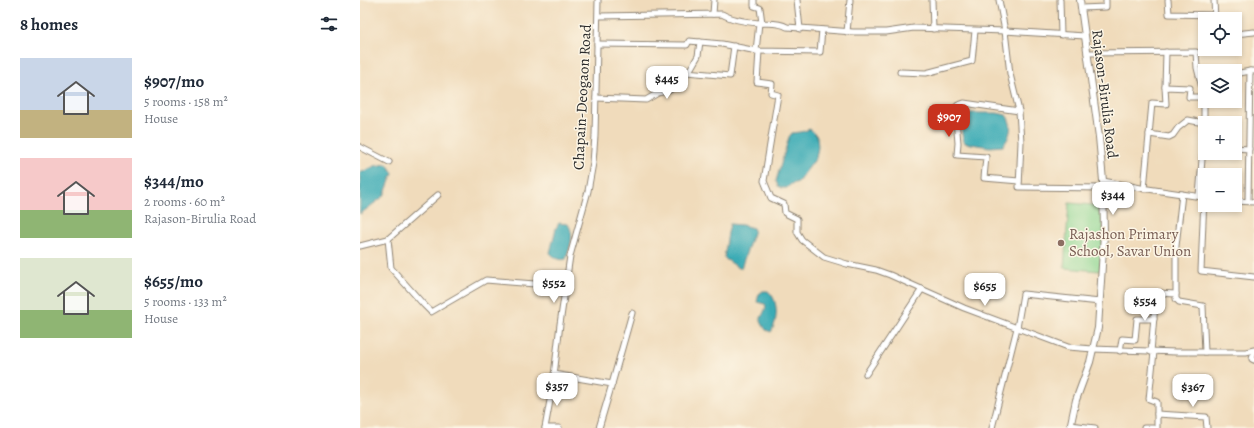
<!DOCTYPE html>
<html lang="en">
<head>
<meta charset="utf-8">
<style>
  body { margin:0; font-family:Alegreya,serif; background:#f2f2f3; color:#1f2937; height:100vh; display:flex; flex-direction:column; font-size:15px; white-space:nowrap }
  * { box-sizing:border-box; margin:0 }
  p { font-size:13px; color:#747a83 }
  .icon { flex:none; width:22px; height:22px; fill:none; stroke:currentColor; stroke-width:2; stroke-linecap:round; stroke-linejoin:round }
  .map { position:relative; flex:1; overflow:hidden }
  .side { display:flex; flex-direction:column; background:#fff; width:360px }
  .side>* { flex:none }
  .controls { position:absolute; left:838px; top:12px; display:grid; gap:8px }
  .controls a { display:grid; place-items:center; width:44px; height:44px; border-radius:0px; background:#fff; box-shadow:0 2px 6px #0003; font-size:20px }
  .price { position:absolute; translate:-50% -34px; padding:0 9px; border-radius:8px; background:#fff; color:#222; font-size:13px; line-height:26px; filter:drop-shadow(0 1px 2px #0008) }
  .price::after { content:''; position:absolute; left:50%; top:24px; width:12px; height:9px; margin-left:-6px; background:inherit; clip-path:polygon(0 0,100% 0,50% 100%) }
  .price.current { background:#c8321e; color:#fff }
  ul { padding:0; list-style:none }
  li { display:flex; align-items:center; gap:12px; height:100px; padding:0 20px }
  li span { display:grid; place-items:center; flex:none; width:112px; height:80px; border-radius:0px; color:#555 }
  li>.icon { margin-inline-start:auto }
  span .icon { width:48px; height:48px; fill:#fffc; stroke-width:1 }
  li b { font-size:17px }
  h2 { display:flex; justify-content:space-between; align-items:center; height:48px; padding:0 20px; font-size:17px }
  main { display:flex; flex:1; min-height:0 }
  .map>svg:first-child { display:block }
  .green { fill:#8dd691; stroke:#5c805e }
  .water { fill:#3aabb5; stroke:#326b70 }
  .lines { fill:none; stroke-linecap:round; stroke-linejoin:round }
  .minor-casing { stroke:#8e8373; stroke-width:7 }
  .tertiary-casing { stroke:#8e8373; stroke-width:8 }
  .minor { stroke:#fff; stroke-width:5 }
  .tertiary { stroke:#fff; stroke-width:6 }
  .education-dot { fill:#8d6e63; stroke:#fcf5e5; stroke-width:1.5 }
  .labels { text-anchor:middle; stroke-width:3; stroke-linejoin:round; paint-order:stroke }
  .street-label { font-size:15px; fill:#2b2b2b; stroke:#fcf5e5 }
  .education-label { font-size:15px; fill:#785e54; stroke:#fcf5e5; text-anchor:start }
</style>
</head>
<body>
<main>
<section class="side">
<h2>8 homes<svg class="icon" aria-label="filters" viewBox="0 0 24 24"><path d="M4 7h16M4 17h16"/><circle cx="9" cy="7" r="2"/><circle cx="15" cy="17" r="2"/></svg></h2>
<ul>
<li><span style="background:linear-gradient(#c9d6e8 65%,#c2b280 0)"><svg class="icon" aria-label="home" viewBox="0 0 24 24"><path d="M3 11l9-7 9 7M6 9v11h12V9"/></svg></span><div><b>$907/mo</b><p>5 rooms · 158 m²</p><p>House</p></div></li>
<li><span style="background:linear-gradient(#f6c9c9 65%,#8fb573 0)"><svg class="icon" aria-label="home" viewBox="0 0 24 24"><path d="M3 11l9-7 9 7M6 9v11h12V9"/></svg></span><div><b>$344/mo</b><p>2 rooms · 60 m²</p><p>Rajason-Birulia Road</p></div></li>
<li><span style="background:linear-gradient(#dfe7d0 65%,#8fb573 0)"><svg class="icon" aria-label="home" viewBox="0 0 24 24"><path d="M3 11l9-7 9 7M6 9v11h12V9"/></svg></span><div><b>$655/mo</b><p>5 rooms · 133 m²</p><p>House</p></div></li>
</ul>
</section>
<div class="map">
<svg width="894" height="428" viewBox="0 0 894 428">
  <rect width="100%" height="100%" fill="#fcf5e5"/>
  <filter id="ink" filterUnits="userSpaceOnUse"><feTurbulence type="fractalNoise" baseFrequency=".025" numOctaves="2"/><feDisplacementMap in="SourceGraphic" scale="8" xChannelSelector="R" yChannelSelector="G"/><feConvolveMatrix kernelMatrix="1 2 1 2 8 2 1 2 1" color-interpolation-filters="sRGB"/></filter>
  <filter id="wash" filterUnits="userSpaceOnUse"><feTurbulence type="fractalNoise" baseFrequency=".012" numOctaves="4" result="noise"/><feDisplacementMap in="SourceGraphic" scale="16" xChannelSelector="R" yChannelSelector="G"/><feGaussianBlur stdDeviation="0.9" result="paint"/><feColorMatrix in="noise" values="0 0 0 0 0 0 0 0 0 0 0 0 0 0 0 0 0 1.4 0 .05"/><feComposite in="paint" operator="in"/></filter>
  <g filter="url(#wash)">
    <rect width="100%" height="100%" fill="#f0dbbb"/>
    <path class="green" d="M709,203L745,206L740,271L704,268Z"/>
    <g class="water">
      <path d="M611,113H637L646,115C654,125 650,137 643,146L630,147L605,143C601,138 600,120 604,116C606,114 609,114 611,113Z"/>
      <path d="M450,129L457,136L458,147L456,158L438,182L431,184L427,188H421L418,186L416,181L429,137L432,133L441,132Z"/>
      <path d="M27,164L33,173L24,196L0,214V173L15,166Z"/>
      <path d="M199,223L208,224C215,235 210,247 206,259C200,261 195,258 190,253L196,228Z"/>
      <path d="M370,224L382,225L393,228L394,230L381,268H379L364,258L368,233Z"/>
      <path d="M403,291H408C419,300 418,321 411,332L406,330C396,315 403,320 406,306L405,304L397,302L399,294Z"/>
    </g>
  </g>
  <g filter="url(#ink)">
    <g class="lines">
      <g class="minor-casing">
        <g id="minor">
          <path d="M394,0V6L400,8L402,23"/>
          <path d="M437,0L440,29"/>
          <path d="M572,0L573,29"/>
          <path d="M639,0L645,31L650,74L659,111L661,142L659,187L743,188"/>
          <path d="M700,0L701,35"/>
          <path d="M808,0L809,14L855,15"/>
          <path d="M854,0L855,19"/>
          <path d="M721,8L746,7V0"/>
          <path d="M353,14L354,0"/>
          <path d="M239,16L362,14C372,20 387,22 399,23C409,24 418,22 427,27L493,32H526L554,28L645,31L725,36"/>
          <path d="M487,32L490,0"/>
          <path d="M875,34L894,32"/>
          <path d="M237,44L327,45L329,41L362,44L397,51L460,52L462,30"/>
          <path d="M396,51L399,23"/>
          <path d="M399,51L397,82L412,84L411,93L418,95L404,181L411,198L424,204L425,213L437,219V232L442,240L464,257L487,264L516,270L530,275L604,308L708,347L733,349L816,352H886L894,350"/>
          <path d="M727,53L836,52L837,68L844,96V135L839,196"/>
          <path d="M326,72L370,76L374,46"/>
          <path d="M540,72L566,73L612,61L615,31"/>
          <path d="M875,74L890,71"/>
          <path d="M805,87L806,52"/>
          <path d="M236,98L286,100L298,93L310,90L331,68L338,56L340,42"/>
          <path d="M659,111L604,103L598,105L595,108L598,143L597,155L626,157L624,178L659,181"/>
          <path d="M789,134L809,137L813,135L818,128L828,120L844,123"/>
          <path d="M0,147L29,162"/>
          <path d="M875,148L889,149"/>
          <path d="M743,181L781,188L842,197"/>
          <path d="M784,189L792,103L806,104L805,87L830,88L829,97H844"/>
          <path d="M822,194L816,246V299L819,302L843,306L845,352"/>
          <path d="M844,197L841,271L894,277"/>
          <path d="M875,201L894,202"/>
          <path d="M888,201L890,71H894"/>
          <path d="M28,239L78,195"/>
          <path d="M0,246L28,239L31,268L64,305L71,312L126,280L175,284L205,290"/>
          <path d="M760,351L762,339L775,340L777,319H794"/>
          <path d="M894,351L892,359L894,360"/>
          <path d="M791,352L796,293L816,294"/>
          <path d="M794,352L789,399L797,402V428"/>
          <path d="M194,374L252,384L239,428"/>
          <path d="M506,374L562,289"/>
          <path d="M252,384L272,313"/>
          <path d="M797,414L846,417L847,428"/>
          <path d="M710,425L735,428"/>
          <path d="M185,428L193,384L200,324L210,256L228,191L233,163L235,136L238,0"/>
          <path d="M185,428H199"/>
          <path d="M632,428L657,328L663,294L740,302"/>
          <path d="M784,428H793"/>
        </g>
      </g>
      <g class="tertiary-casing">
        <path id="tertiary" d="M710,428L716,400L730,362L738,328L744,234L743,181L739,137L720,0"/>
      </g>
      <use href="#minor" class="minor"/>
      <use href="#tertiary" class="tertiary"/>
    </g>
  </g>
  <circle class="education-dot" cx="701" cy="243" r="4"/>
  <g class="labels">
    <g class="street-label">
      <text transform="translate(745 94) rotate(83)" y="5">Rajason-Birulia Road</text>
      <text transform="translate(222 97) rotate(-87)" y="5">Chapain-Deogaon Road</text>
    </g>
    <g class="education-label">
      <text x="709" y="239">Rajashon Primary<tspan x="709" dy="17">School, Savar Union</tspan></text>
    </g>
  </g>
</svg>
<div class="controls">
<a><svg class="icon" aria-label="locate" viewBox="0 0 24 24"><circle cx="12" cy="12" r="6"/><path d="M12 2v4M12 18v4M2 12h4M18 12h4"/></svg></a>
<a><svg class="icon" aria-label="layers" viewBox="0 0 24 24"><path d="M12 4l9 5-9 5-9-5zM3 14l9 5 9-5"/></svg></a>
<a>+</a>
<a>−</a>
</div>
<b class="price" style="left:307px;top:100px">$445</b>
<b class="price current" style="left:589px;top:138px">$907</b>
<b class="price" style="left:753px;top:216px">$344</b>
<b class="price" style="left:194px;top:304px">$552</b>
<b class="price" style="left:625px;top:307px">$655</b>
<b class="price" style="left:785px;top:322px">$554</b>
<b class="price" style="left:197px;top:407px">$357</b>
<b class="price" style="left:833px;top:408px">$367</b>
</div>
</main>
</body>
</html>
